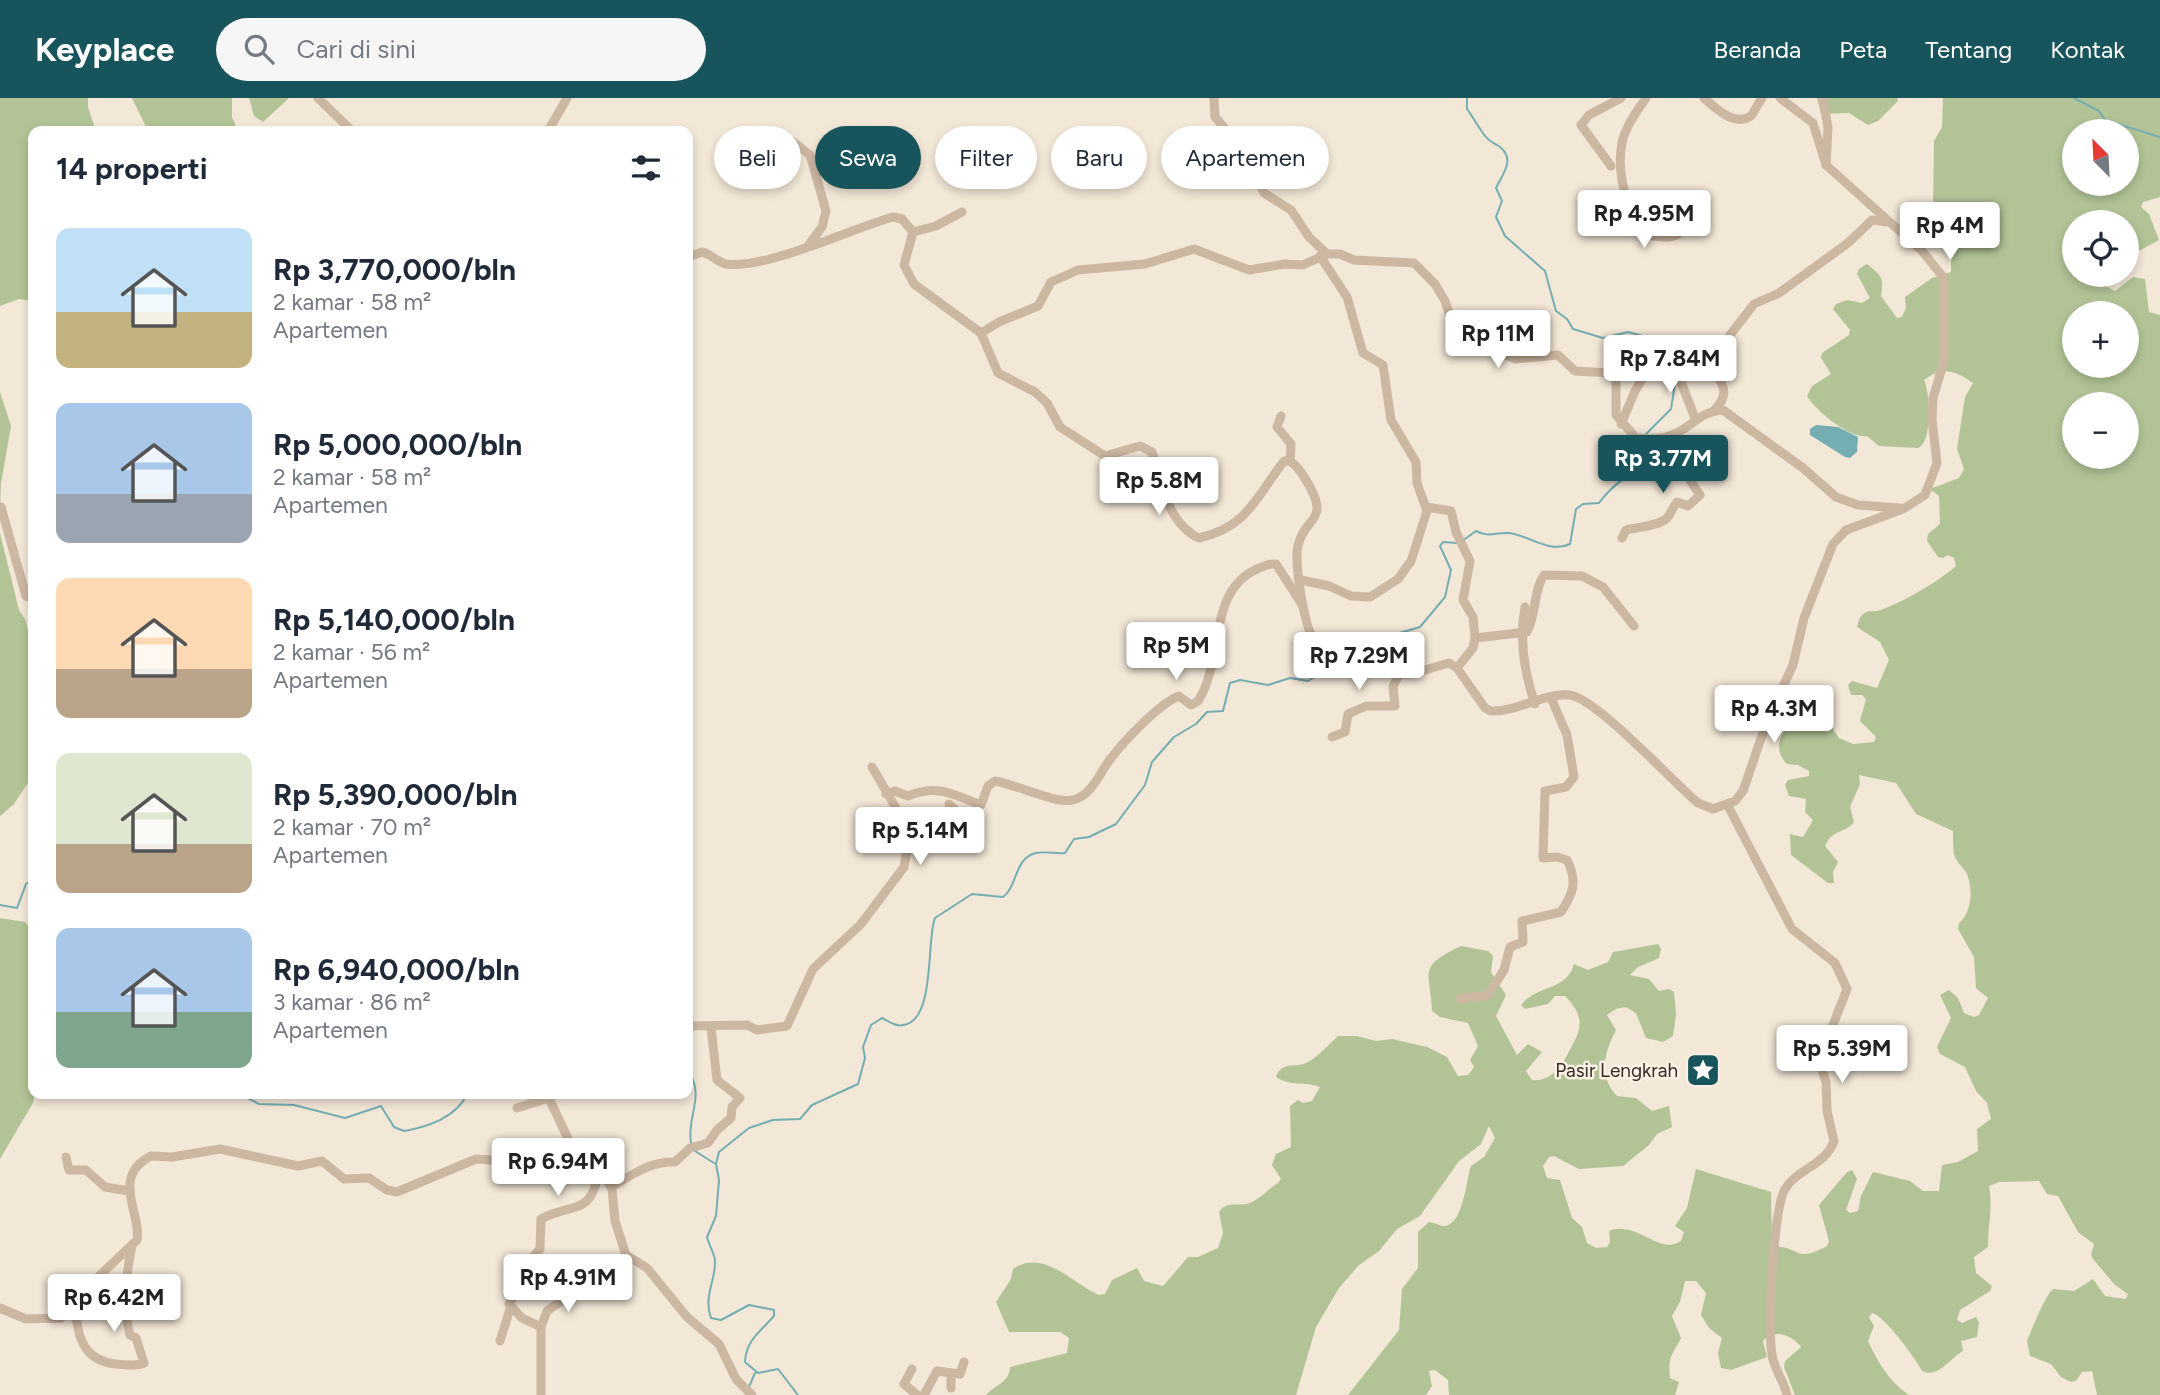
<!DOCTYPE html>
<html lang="id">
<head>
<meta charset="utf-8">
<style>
  body { margin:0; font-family:Figtree,sans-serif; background:#f6f6f7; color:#1f2937; height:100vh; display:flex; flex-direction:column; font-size:26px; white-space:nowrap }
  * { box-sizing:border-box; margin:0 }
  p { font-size:23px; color:#747a83 }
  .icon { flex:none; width:38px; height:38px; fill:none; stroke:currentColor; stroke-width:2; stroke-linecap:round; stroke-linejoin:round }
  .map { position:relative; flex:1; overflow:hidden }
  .details { position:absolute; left:28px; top:28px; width:665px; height:973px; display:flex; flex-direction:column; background:#fff; border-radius:14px; box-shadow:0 4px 10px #0003 }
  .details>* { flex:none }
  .top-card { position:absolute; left:714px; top:28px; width:665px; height:63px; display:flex; gap:14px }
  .needle { width:46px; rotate:336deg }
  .buttons { position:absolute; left:2062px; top:21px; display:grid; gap:14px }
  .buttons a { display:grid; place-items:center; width:77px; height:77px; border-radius:50%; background:#fff; box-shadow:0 4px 10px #0003; font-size:35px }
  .price { position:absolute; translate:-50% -60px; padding:0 16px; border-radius:7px; background:#fff; color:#222; font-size:23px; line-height:46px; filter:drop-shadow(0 2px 4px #0008) }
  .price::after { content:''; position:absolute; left:50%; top:42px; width:21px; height:16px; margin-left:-10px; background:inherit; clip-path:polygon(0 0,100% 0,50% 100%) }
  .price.selected { background:#17545b; color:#fff }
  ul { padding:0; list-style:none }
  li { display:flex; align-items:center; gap:21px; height:175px; padding:0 28px }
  li span { display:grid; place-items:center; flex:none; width:196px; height:140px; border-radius:14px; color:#555 }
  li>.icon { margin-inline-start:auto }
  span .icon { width:84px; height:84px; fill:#fffc; stroke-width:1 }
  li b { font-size:30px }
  h2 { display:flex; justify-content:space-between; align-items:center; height:84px; padding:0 28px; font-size:30px }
  .tag { padding:0 24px; border-radius:32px; background:#fff; box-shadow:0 4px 10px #0003; font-size:24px; line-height:63px }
  .tag.selected { background:#17545b; color:#fff }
  header { display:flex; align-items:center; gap:42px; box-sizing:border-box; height:98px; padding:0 35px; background:#17545b; color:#fff }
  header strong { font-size:33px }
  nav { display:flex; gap:38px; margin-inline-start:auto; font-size:24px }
  .search { width:490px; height:63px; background:#f6f6f7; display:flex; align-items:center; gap:18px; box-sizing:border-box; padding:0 24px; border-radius:38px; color:#747a83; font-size:26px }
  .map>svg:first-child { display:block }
  .green { fill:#b2c496; fill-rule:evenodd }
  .water { fill:#74aeb3 }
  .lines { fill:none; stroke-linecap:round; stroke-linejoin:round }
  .stream { stroke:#74aeb3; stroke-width:2 }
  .minor { stroke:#ccb7a2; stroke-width:9 }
  .labels { text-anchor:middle; stroke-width:5; stroke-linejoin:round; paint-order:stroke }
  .poi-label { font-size:19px; fill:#362b25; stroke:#fbf1e4; text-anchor:end }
</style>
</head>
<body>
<header>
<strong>Keyplace</strong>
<div class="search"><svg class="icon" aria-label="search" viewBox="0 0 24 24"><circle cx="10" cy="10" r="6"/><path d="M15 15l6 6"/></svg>Cari di sini</div>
<nav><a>Beranda</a><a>Peta</a><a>Tentang</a><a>Kontak</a></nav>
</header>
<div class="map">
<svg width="2160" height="1297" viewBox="0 0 2160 1297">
  <rect width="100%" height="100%" fill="#f3e7d7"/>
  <g class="green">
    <path d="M0,0H88V9L96,33H33V203L19,201L0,208Z"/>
    <path d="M132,0H232V19L238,33H148Z"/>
    <path d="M249,0H289L263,24L254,18Z"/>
    <path d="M1817,0H1897L1898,3L1878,23L1868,27L1849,15L1821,16Z"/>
    <path d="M1943,0H2160V99L2143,104L2141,109L2149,116L2159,142L2126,160V124H2074V177H2085L2115,193L2133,179L2145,181L2149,214L2160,217V1297H2097L2092,1273L2082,1274L2076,1283L2071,1284L2061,1279L2051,1266L2030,1258L2027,1243C2031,1233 2046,1196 2053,1191L2074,1193L2093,1181L2105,1198L2126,1201L2128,1196L2115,1187L2093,1161L2091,1157L2094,1146L2078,1134L2058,1098L2047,1096L2039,1083L1999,1084L1989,1088C1993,1110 1988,1127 1988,1149L1974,1159L1976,1175L1992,1188L1990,1193L1960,1212L1957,1222L1962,1225L1976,1219L1979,1224L1977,1239L1961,1243L1963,1253C1950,1260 1938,1281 1922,1273C1915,1260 1885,1218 1872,1215L1869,1219L1874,1228L1868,1243C1878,1264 1889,1284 1909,1297H1795L1784,1269L1785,1263L1801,1249C1792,1237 1773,1230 1763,1243L1767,1259L1731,1272L1721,1270L1718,1255L1722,1240L1709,1230L1701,1217L1706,1195L1696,1183H1685L1680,1204L1672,1218L1681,1240C1672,1258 1668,1257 1670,1280L1679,1284L1675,1297H1449L1448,1282L1435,1272L1429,1273L1432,1288L1426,1297H1348L1399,1232L1402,1191L1418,1170V1134L1429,1124C1434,1124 1441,1129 1445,1128C1464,1125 1466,1081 1471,1068L1484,1059L1495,1040L1489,1028L1481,1046L1459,1063L1420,1118L1397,1131L1379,1153L1359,1167L1339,1190L1316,1229L1296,1297H986C995,1287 1010,1284 1010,1269L1067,1255L1069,1240L1060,1234H1009L996,1204L1011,1181L1013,1171C1043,1150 1072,1185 1099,1197L1105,1196L1112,1182L1137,1170L1144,1183L1163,1188L1188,1159H1198L1218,1150L1223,1135L1219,1114C1227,1102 1238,1109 1250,1105C1261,1100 1268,1091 1278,1085L1281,1081L1272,1067L1276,1056L1291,1049L1290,1008L1298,1002L1303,1005L1312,1003L1320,989C1305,983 1291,989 1276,979C1282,962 1295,971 1308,964C1319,958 1329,946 1338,938H1357L1376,943L1392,941L1427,949L1447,959L1458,978L1468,977L1474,969L1470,962L1478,948L1468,925L1440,919L1432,913C1430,872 1417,869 1461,848L1488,853L1493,858L1491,874L1506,897L1496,918L1517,957L1528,946L1542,954L1526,973L1532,982C1548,984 1559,972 1566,959C1579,935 1589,922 1565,898H1555L1548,906L1525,911L1521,907C1536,887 1567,893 1574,866L1588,872L1608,864L1613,854L1658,846L1661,851L1659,860L1638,869L1630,877L1649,881L1659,893L1669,891L1674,894L1676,917L1673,938L1663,944L1646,940L1636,915L1626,909L1616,911L1607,917L1616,932C1604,955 1598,978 1617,998L1636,1000L1652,1013L1669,1008L1672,1029L1657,1036L1649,1047L1623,1068L1579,1071L1554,1058L1549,1059L1543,1068L1547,1080L1560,1082L1572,1120L1582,1129L1587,1145L1596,1150L1607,1149L1610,1144L1609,1133C1637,1122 1659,1158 1681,1143L1684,1134L1675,1128L1687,1110L1696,1071L1771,1094L1772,1149C1791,1147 1794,1156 1805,1156C1812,1156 1821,1151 1827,1148L1829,1143L1819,1107L1847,1074L1852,1072L1857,1081L1846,1112L1850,1115L1858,1113L1861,1098L1873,1074L1910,1083L1923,1093H1939L1942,1067L1958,1064L1978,1053L1977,1031L1991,1021L1987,1005L1976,993L1965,969L1940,956L1937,949L1951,920L1940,897L1949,892L1958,900L1964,915L1974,919L1979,917L1988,900L1976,890L1974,859L1958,831L1959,825C1971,815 1973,795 1968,779C1966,770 1956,766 1954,756C1953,748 1953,740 1953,733L1916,716L1896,685L1859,677L1860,686L1850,709L1854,724C1845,736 1833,730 1825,748L1838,764L1833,774L1834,785H1828L1791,757L1790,736L1803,739L1813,722L1805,714L1806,701L1789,698L1785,687L1788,682L1809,678V673L1798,667L1787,666C1766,644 1791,624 1808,611L1824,617L1839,640L1853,646L1874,644L1876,639L1860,623L1866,601L1862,597H1851L1848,587L1852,583L1877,590L1889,562L1880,544L1857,529C1859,523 1859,517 1865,515C1869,512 1875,514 1881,512C1905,503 1936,485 1956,468L1954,460L1948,457L1943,460L1938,459L1927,443L1928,436L1940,426L1939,398L1930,391L1959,380L1964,371L1957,351L1965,299L1973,285C1954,272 1943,268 1924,282C1930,294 1933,345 1918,350L1879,348L1867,338C1850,341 1816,313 1807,298L1812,288L1831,276L1821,260L1822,255L1849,237L1850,232L1833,211L1836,206L1847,202L1862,205L1870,200L1857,176L1859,171L1867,166C1882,179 1884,178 1881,198L1897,220L1902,219L1906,210L1905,199L1932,180L1951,174V130L1926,124L1933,111L1934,43L1942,29ZM2074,33H2126V86H2074ZM2074,215H2126V268H2074ZM2074,306H2126V359H2074Z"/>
    <path d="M0,294L11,328L1,385L0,410Z"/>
    <path d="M0,435L19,512L25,521L33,552V677L14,706L0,718Z"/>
    <path d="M0,820L25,824L33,833V888L30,897L35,996L33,1005L0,1061Z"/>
  </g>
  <path class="water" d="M1816,327L1838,329L1858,339L1857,354L1850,360L1845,359L1810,337V331Z"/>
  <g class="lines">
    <g class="stream">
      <path d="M1467,0V11C1473,19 1480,32 1486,39C1490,44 1496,46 1500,49C1516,62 1502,77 1496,90L1502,103L1496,119L1505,138L1545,173L1556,213L1567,221L1573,231L1603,240L1628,234L1654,241"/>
      <path d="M2074,0L2099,13L2105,22L2160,39"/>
      <path d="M1660,241H1665L1685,258V272L1680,279"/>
      <path d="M1646,336L1671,311L1675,286"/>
      <path d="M1465,441L1476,433C1489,440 1495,434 1509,435C1528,437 1550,456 1570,446L1576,411L1583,406L1599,405C1610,388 1628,379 1643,364L1642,344"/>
      <path d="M1387,569L1388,543L1396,536L1420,529L1445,499L1451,472L1440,448L1443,444L1457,445"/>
      <path d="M0,807L17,810L26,786L33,782"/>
      <path d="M688,973C706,998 686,1019 691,1045"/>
      <path d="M240,996L259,1006L294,1007L345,1020L381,1008L394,1029L404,1033C428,1029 457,1019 467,996"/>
      <path d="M695,1053L714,1065"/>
      <path d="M749,1289L755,1275"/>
      <path d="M798,1297L778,1271L758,1275L745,1264C746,1242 760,1234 774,1218V1212L749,1207L721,1222L711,1220C703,1198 716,1183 715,1162C714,1155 709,1147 707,1139L716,1118L719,1082L716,1066L719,1054L749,1030L773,1022L800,1021L812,1007L858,986L865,960L863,949L871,927L882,920C889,923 895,929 903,927C936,923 926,842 935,820L972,796L1003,799C1018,788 1014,760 1036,755C1045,753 1056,756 1065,755L1074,741L1089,739L1116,726L1145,687L1152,664L1174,639L1196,626L1207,614L1223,613L1230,585L1240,582L1268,587L1290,580L1308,583L1330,569L1369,579L1384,573"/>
    </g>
    <g class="minor">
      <path d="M318,0L352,33"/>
      <path d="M1214,0L1215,19L1241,49L1264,95L1291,112L1309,139L1327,156"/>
      <path d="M1646,0C1637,13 1625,29 1622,45C1616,74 1627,112 1643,136C1662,140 1680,144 1689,123"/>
      <path d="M1704,0C1717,11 1734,29 1751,18L1762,0"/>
      <path d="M1823,0L1828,30L1826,67"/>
      <path d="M548,33L567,0"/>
      <path d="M792,43L810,57L826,113L822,129L808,148"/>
      <path d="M1611,68L1581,27L1589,17L1621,0"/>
      <path d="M913,134L936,128L962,114"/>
      <path d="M688,159L702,154C711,156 717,164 726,166C765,172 853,130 893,119L902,121L913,134L904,167L914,186L981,235L998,275L1035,294L1047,305L1060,329L1105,358L1140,348L1152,354C1162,385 1167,425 1199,440C1248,429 1257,398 1284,363H1290C1300,370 1304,379 1310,389C1329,424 1304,419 1298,448C1294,465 1304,526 1313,540L1397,576H1411L1449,565L1457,570L1485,610L1491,613C1517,614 1547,594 1570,597C1597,601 1673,684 1698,705L1713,711L1735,703L1743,693L1767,623L1793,567L1804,520L1833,446L1846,432L1903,411L1925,397L1937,365L1932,321L1933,300L1944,263V180L1922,153L1826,67L1813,25L1780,0"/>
      <path d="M981,235L999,224L1038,208L1051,184L1078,172L1145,166L1194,151L1249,172L1285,166L1303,167L1327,156H1340L1354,162L1414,165L1435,186L1445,203L1451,221L1469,242L1516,261L1558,257L1575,273L1612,275L1616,281V317L1636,340C1649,341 1662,342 1674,336C1694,328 1698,314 1723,312L1803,370L1836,399L1858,407L1900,410"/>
      <path d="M1651,265L1681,284L1695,320"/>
      <path d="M1714,313C1735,290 1716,285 1716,270L1724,264L1730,237L1754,206L1779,195L1848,145L1872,122L1886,124"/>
      <path d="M1281,318L1277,329L1291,346L1290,363"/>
      <path d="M1621,326L1635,293L1656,258L1658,243"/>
      <path d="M1,409L26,498L33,501"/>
      <path d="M1426,409L1451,413L1456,434L1470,463L1463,502L1473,519L1475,540L1473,550L1457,570"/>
      <path d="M1622,440L1626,432C1638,429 1659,428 1667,420C1671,416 1673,409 1677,404L1688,408L1700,397L1679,366L1662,354L1660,340"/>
      <path d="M1301,482L1329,488L1351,498L1370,499L1398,481L1411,463L1427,413L1417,385L1416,364L1391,322L1383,267L1363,255L1347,199L1320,158"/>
      <path d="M1525,509C1519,542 1524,574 1535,606"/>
      <path d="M1475,540L1527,534C1536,517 1534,491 1544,477L1582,478L1603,489L1634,528"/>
      <path d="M1332,639L1345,634L1348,616L1366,608H1395L1393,589L1399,576"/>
      <path d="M886,696L895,693L908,698C938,686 952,696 981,707L988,688L995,683C1015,686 1055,706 1073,702C1093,697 1100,673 1112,659C1125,642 1160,605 1179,598L1191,607L1198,603C1224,564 1207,495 1255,472C1262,469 1268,465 1276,466L1303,508"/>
      <path d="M949,706L960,716L964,729"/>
      <path d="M1728,708L1792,831L1835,865L1847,891L1819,963L1826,984L1827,1013L1834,1043C1826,1067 1797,1071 1785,1091C1773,1112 1768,1230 1772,1257C1774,1271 1784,1283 1787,1297"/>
      <path d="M1460,901L1488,897L1504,872L1510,849L1523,844L1522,823L1561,814C1573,796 1578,784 1567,762L1557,759L1543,760L1545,693L1566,689L1574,679L1567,637L1551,600"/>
      <path d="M688,928L747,927L757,932L787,928L813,871L861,826L904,769L910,734L872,669"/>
      <path d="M547,996L570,1045L602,1076L612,1090L615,1123L626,1157L647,1170L687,1219L719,1246L736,1281L752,1297"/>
      <path d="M517,1010L548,1000"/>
      <path d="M66,1059L69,1072H86L105,1089L129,1093"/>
      <path d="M611,1089C632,1077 650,1063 675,1064L690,1050L708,1045L717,1032L731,1020L732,1009L740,1000L717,982L711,930"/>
      <path d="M74,1203C78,1234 79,1262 116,1266C125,1267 137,1268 144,1265L136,1240L130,1237C122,1207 126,1178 132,1147"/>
      <path d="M0,1210L26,1221L61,1220L76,1200L137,1142C142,1116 110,1079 151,1058L172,1059L220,1051L298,1068L322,1063L344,1081L369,1080L387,1092L397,1094L476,1061L524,1064L581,1057"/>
      <path d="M541,1229L522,1220L509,1206L517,1193L521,1173L540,1151L541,1121C573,1104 591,1119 599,1073"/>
      <path d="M500,1243L510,1211"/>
      <path d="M912,1271L904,1286L917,1297"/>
      <path d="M951,1290V1276"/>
      <path d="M541,1297V1229L547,1213L626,1157"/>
      <path d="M924,1297L937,1273L960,1276L964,1264"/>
    </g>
  </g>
  <defs>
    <g id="sight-square" transform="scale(1.75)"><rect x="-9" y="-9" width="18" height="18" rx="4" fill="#17545b" stroke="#fbf1e4"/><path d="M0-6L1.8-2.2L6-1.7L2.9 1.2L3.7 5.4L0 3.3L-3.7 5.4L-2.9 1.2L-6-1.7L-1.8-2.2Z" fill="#fff"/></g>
  </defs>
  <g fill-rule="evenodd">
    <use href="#sight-square" x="1703" y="972"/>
  </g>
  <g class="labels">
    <g class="poi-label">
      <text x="1678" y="979">Pasir Lengkrah</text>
    </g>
  </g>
</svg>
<div class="buttons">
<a><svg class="needle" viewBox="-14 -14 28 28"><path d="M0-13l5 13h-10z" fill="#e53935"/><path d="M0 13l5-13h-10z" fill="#747a83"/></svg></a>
<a><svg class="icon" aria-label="locate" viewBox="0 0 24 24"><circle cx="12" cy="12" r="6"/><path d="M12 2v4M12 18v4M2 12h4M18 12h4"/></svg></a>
<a>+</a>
<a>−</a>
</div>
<b class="price" style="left:1644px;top:152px">Rp 4.95M</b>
<b class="price" style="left:1950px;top:164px">Rp 4M</b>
<b class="price" style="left:1498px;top:272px">Rp 11M</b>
<b class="price" style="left:1670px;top:297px">Rp 7.84M</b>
<b class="price selected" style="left:1663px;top:397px">Rp 3.77M</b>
<b class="price" style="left:1159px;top:419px">Rp 5.8M</b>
<b class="price" style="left:1176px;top:584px">Rp 5M</b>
<b class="price" style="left:1359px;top:594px">Rp 7.29M</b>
<b class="price" style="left:1774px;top:647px">Rp 4.3M</b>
<b class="price" style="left:920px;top:769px">Rp 5.14M</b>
<b class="price" style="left:1842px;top:987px">Rp 5.39M</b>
<b class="price" style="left:558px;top:1100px">Rp 6.94M</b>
<b class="price" style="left:568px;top:1216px">Rp 4.91M</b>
<b class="price" style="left:114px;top:1236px">Rp 6.42M</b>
<div class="top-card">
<a class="tag">Beli</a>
<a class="tag selected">Sewa</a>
<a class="tag">Filter</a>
<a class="tag">Baru</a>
<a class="tag">Apartemen</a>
</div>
<section class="details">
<h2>14 properti<svg class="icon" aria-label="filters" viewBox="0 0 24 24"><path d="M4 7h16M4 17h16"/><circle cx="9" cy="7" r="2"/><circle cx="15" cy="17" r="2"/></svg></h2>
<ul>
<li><span style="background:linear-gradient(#bfe0f5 60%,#c2b280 0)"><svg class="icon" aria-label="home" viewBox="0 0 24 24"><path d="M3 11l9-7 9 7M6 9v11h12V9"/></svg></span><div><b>Rp 3,770,000/bln</b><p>2 kamar · 58 m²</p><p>Apartemen</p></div></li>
<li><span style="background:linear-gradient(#a9c7e8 65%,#9aa5b1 0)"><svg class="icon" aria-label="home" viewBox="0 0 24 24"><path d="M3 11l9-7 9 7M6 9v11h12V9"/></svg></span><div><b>Rp 5,000,000/bln</b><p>2 kamar · 58 m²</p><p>Apartemen</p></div></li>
<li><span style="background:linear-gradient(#ffd9b3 65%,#b9a48a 0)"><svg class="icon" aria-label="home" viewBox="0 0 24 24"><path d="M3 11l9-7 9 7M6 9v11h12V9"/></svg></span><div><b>Rp 5,140,000/bln</b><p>2 kamar · 56 m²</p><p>Apartemen</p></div></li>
<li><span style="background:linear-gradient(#dfe7d0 65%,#b9a48a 0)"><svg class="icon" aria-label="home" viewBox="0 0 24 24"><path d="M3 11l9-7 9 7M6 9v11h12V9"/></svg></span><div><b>Rp 5,390,000/bln</b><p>2 kamar · 70 m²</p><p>Apartemen</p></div></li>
<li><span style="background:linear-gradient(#a9c7e8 60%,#7fa58c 0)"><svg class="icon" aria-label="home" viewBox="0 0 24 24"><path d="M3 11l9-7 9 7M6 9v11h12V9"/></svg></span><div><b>Rp 6,940,000/bln</b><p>3 kamar · 86 m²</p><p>Apartemen</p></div></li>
</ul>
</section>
</div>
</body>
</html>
